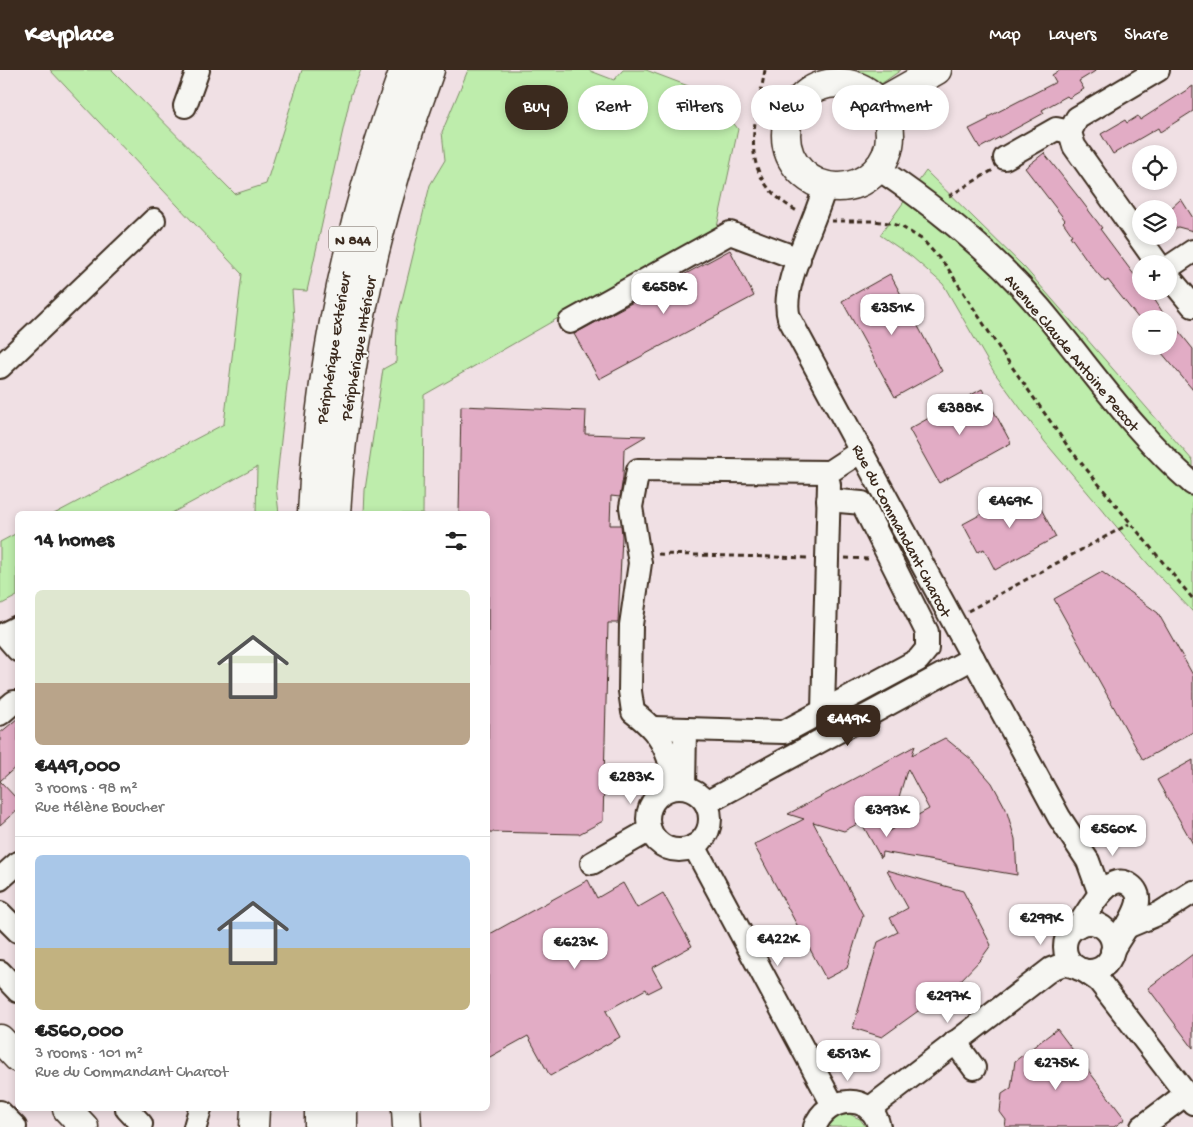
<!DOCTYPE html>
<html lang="en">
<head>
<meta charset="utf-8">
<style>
  body { margin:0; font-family:"Gochi Hand",sans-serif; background:#f6f6f6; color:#222; height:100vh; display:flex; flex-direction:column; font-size:19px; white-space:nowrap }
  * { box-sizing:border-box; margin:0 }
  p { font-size:16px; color:#767676 }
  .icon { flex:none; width:28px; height:28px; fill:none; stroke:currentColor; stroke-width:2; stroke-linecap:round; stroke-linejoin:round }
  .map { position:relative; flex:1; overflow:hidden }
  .panel { position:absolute; left:15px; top:441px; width:475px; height:600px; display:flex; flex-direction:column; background:#fff; border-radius:8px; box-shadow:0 2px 8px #0003 }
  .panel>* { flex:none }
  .guide { position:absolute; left:505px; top:15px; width:475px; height:45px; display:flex; gap:10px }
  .buttons { position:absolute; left:1132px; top:75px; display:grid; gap:10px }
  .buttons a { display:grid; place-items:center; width:45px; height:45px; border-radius:50%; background:#fff; box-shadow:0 2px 8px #0003; font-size:25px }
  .price { position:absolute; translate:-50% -42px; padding:0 11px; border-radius:10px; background:#fff; color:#222; font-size:16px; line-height:32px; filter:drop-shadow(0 1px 2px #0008) }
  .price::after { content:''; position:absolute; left:50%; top:30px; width:15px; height:11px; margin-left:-8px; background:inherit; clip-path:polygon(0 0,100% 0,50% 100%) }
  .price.current { background:#3b2a1e; color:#fff }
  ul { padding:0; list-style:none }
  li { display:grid; align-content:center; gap:10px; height:265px; padding:0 20px }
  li+li { border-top:1px solid #e0e0e0 }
  li span { display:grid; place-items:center; height:155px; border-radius:8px; color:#555 }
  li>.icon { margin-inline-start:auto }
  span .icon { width:90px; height:90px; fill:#fffc; stroke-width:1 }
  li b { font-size:21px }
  h2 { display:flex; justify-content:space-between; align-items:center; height:60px; padding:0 20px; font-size:21px }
  .chip { padding:0 18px; border-radius:22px; background:#fff; box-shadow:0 2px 8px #0003; font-size:18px; line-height:45px }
  .chip.current { background:#3b2a1e; color:#fff }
  header { display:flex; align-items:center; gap:30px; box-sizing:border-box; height:70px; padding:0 25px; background:#3b2a1e; color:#fff }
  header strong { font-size:24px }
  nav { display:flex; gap:28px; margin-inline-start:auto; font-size:18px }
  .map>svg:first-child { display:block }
  .green { fill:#beedac; stroke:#7c8c65 }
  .building { fill:#e2acc5; stroke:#3b2a1e; fill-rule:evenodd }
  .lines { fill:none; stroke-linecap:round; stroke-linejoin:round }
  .minor-casing { stroke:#3b2a1e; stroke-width:26 }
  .major-casing { stroke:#3b2a1e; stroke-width:31 }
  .highway-casing { stroke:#3b2a1e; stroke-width:31 }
  .path { stroke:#3b2a1e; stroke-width:3; stroke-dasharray:5 4; stroke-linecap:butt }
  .minor { stroke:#f6f6f2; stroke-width:22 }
  .major { stroke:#f6f6f2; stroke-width:28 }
  .highway { stroke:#f6f6f2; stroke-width:28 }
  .labels { text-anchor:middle; stroke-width:4; stroke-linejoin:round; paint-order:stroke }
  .shield { fill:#f6f6f2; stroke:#73675e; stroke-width:1 }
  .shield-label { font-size:15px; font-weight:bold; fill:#3b2a1e }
  .street-label { font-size:16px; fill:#3b2a1e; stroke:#f6f6f2 }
</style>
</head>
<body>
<header>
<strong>Keyplace</strong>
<nav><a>Map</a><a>Layers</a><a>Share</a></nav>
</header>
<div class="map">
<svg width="1193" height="1057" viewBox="0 0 1193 1057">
  <rect width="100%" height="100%" fill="#f0e0e4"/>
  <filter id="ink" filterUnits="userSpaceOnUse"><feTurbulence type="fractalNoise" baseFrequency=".02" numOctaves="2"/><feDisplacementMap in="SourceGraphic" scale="10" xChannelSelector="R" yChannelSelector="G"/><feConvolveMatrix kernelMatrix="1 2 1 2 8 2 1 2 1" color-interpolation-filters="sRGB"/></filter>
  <g filter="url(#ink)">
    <g class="green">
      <path d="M50,0H112L235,124L266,114L302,0H361L351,24L307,221L292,220L294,250L276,417L279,444H256L257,397L170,444H54L224,354L242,204Z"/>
      <path d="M468,0H588L614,10L623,0H646L712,25L738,59L717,157L424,325L423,444H364L365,420L383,299L396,292L397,251L430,115L445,90L442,62Z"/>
      <path d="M847,0H901L881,14Z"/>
      <path d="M926,101L1025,198L1193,391V542L1148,494L1045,372L994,302L943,214L912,187L880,165Z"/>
      <path d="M17,463V526L0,535V472Z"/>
      <path d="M849,1044L860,1049L866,1057H828L837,1047Z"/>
    </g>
    <g class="building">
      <path d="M1060,0H1097L1079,11L1084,19L1069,28L1067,26L1042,40L1044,43L980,78L969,59L989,49L988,47L1056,12L1052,5Z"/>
      <path d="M1193,16V41L1160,62L1158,58L1113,84L1101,64L1125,50L1127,53L1138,46L1140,50Z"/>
      <path d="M1044,83L1080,129L1102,158L1100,159L1141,214V221H1149L1167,249H1139L1108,210L1105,212L1092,197L1070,166L1072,165L1063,152L1065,150L1025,98Z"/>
      <path d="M1181,129L1193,148V161L1178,157L1169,163V140Z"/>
      <path d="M730,180L754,226L599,309L574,264Z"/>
      <path d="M890,204L942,301L895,327L842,231Z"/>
      <path d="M1169,249L1193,279V320L1156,276H1169Z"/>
      <path d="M982,319L1011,373L939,413L909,359Z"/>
      <path d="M461,336L586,341L585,364L646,366L624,379L623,407L620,427L611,426L610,455H621L622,466L618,553H608L603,751L579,764L488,762V444H459Z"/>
      <path d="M1030,418L1056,467L995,500L984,479L978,482L963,454Z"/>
      <path d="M1102,502L1158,543L1193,605V662L1143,690L1054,529Z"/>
      <path d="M18,648V695L0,711V663Z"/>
      <path d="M945,668L972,690L992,713L1006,739L1015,769L1017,805L882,782L881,788L861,752L844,761L813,752L863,845L847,898L826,909L754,775L804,749L788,744L915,676L912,685ZM908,699L929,739L889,761L907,700Z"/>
      <path d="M1193,690V774L1157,710Z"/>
      <path d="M0,711L18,730V739L0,755Z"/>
      <path d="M887,800L963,821L991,875L981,889L960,911L882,967L853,958L878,872L898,862L890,848L908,838Z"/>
      <path d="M588,810L597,828L623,813L637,838L663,823L692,876L652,898L662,916L648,923L646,919L606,941L620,967L550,1006L528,966L488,988V865Z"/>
      <path d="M1193,884V978L1148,918Z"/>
      <path d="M1057,959L1125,1049L1114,1057H1005L1006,1050L1000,1042L1002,1024L1011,1018L1015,991Z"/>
    </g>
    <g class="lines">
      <g class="minor-casing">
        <g id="minor">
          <path d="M1158,0L1077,48L1070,62L1074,76L1158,194"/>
          <path d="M185,36L198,0"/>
          <path d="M1005,88L1056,59L1070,62"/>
          <path d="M879,99C937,138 993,183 1039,237C1090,297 1133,362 1193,414"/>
          <path d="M825,116C816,153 779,215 789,248L1059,747L1088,791L1100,824"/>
          <path d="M1169,197L1193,181"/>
          <path d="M1169,207L1193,236"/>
          <path d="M570,252L730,163L799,189"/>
          <path d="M0,297L154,150"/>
          <path d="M18,557L4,564L18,580"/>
          <path d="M823,640L829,414"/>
          <path d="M0,644L14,632"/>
          <path d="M654,658L784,662L918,590L927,579V562L862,433L828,430"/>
          <path d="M677,717C670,707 672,695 667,684C660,665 649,654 633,642L630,621L631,555L640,493L631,437L638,400L829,402L861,381"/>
          <circle cx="679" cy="749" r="31"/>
          <path d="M684,718L685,659"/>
          <path d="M706,733L973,588"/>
          <path d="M694,776L833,1035"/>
          <path d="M592,793L650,760"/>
          <path d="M0,809L18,793"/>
          <path d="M0,843L18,861"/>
          <circle cx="1089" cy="877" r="24"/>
          <path d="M1078,856C1088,842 1109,799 1130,815C1136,819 1139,825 1138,832C1135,848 1120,866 1112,881"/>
          <path d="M1124,858L1160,843L1193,822"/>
          <path d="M1083,900L1099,911L1193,1033"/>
          <path d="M0,902L18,921"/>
          <path d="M955,972L974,998"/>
          <path d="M127,1039L141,1054L140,1057"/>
          <path d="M869,1039L1051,899L1064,894L1076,897"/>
          <path d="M0,1042L15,1057"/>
          <path d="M195,1057L200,1039"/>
          <path d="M815,1057C825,1026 872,1021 879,1057"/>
          <path d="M1142,1057L1186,1024"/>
        </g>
      </g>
      <g class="major-casing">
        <g id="major">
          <circle cx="838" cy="65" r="52"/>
          <path d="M879,33L937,0"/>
          <path d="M0,969L18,988"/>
          <path d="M67,1039L84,1057"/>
        </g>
      </g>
      <g class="highway-casing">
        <g id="highway">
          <path d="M312,444C319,293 351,142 404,0"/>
          <path d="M336,444C345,291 377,143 430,0"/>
          <path d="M406,1039L407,1057"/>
          <path d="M254,1057L255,1039"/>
          <path d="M319,1057V1039"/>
          <path d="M343,1057V1039"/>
        </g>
      </g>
      <g class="path">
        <path d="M765,0C755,57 734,105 797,141"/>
        <path d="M949,126L993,100"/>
        <path d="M831,151H874L889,153L902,157L923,170L947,197L1003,284L1069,378L1193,529"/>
        <path d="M658,484L809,488"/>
        <path d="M845,488L869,489"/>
        <path d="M968,541L1129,454"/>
      </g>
      <use href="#minor" class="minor"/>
      <use href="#major" class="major"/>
      <use href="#highway" class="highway"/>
    </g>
  </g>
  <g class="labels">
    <rect class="shield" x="329" y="156.5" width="48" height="25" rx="4"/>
    <g class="shield-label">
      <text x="353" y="174">N 844</text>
    </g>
    <g class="street-label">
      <text transform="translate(332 278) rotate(-81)" y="6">Périphérique Extérieur</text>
      <text transform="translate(357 278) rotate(-80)" y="6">Périphérique Intérieur</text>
      <text transform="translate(1073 282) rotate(50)" y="6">Avenue Claude Antoine Peccot</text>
      <text transform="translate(903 460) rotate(62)" y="6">Rue du Commandant Charcot</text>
    </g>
  </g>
</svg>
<div class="buttons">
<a><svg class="icon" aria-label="locate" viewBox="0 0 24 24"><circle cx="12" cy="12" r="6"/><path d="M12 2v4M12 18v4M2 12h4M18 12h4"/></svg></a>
<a><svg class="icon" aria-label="layers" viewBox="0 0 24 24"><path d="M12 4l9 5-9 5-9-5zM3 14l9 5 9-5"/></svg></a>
<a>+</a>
<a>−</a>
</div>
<b class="price" style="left:664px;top:245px">€658K</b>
<b class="price" style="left:892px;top:266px">€351K</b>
<b class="price" style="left:960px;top:366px">€388K</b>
<b class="price" style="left:1010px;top:459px">€469K</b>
<b class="price current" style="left:848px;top:677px">€449K</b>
<b class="price" style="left:631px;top:735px">€283K</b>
<b class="price" style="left:887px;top:768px">€393K</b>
<b class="price" style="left:1113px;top:787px">€560K</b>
<b class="price" style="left:1041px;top:876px">€299K</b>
<b class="price" style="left:778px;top:897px">€422K</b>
<b class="price" style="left:575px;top:900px">€623K</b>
<b class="price" style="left:948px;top:954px">€297K</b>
<b class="price" style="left:848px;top:1012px">€513K</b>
<b class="price" style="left:1056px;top:1021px">€275K</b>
<div class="guide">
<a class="chip current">Buy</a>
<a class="chip">Rent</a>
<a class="chip">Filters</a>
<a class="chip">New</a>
<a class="chip">Apartment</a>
</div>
<section class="panel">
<h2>14 homes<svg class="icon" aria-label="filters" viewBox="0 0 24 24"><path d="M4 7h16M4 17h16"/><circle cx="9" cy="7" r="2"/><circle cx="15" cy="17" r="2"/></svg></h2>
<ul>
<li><span style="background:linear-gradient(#dfe7d0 60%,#b9a48a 0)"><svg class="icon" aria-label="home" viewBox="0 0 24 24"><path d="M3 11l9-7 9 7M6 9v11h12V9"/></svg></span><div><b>€449,000</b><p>3 rooms · 98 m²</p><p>Rue Hélène Boucher</p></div></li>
<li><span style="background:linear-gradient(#a9c7e8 60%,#c2b280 0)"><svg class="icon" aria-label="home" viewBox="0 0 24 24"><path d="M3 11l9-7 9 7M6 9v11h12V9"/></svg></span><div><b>€560,000</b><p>3 rooms · 101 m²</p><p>Rue du Commandant Charcot</p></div></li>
</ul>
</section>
</div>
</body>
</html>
